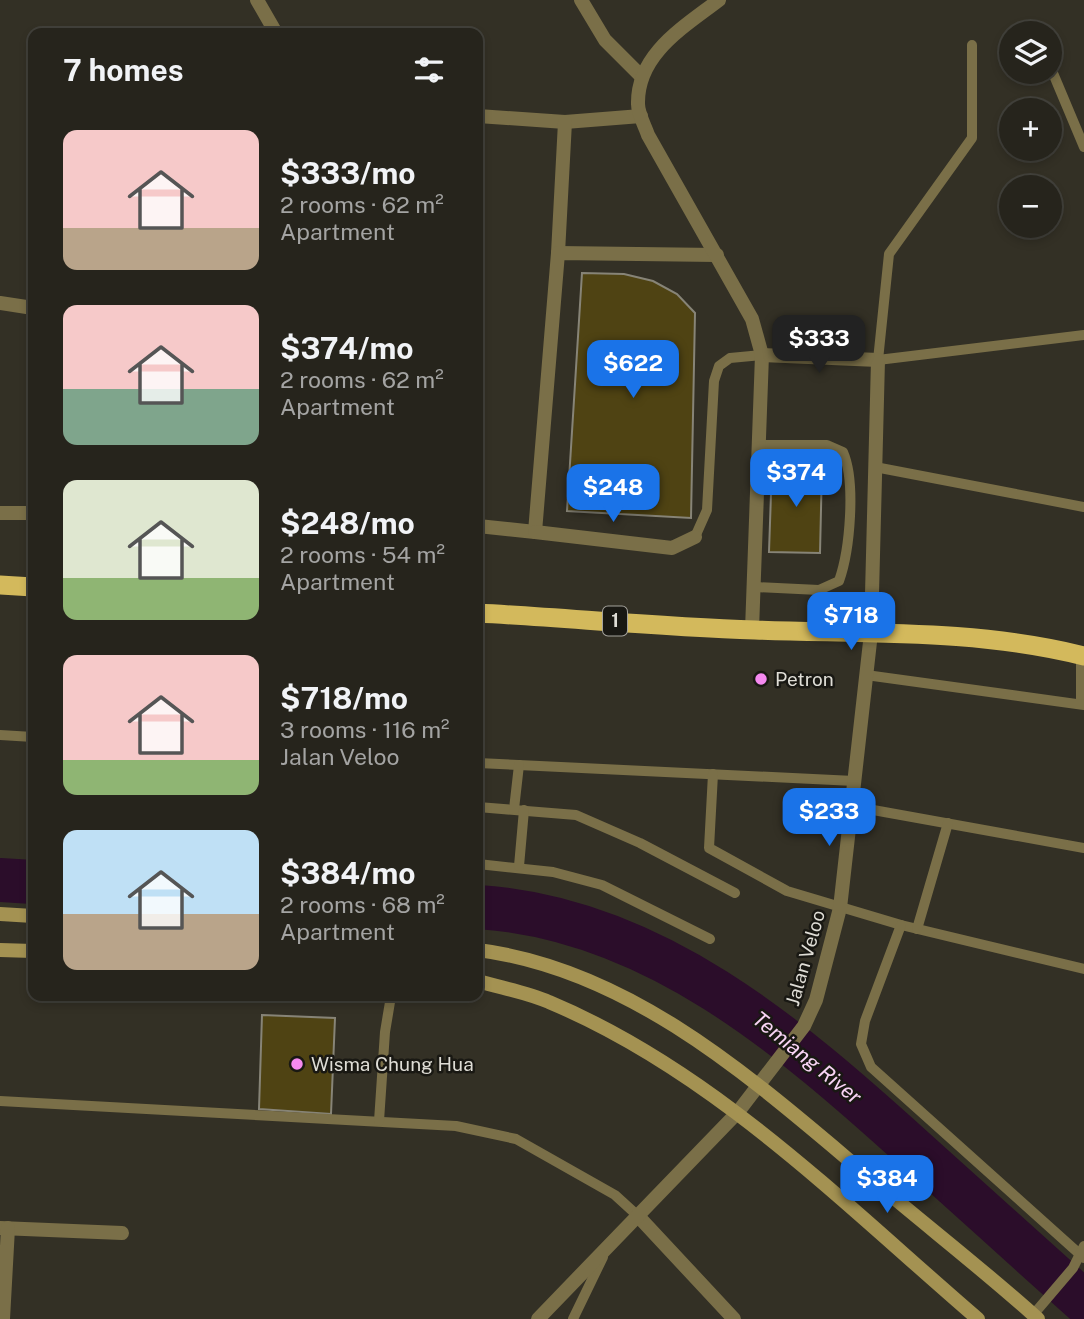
<!DOCTYPE html>
<html lang="en">
<head>
<meta charset="utf-8">
<style>
  body { margin:0; font-family:"Public Sans",sans-serif; background:#2e2c25; color:#f1f3f6; height:100vh; display:flex; flex-direction:column; font-size:26px; white-space:nowrap }
  * { box-sizing:border-box; margin:0 }
  p { font-size:23px; color:#a4a4a3 }
  .icon { flex:none; width:38px; height:38px; fill:none; stroke:currentColor; stroke-width:2; stroke-linecap:round; stroke-linejoin:round }
  .map { position:relative; flex:1; overflow:hidden }
  .details { position:absolute; left:28px; top:28px; width:455px; height:973px; display:flex; flex-direction:column; background:#26241c; border-radius:14px; box-shadow:0 4px 10px #0003,0 0 0 2px #42413b }
  .details>* { flex:none }
  .buttons { position:absolute; left:999px; top:21px; display:grid; gap:14px }
  .buttons a { display:grid; place-items:center; width:63px; height:63px; border-radius:50%; background:#26241c; box-shadow:0 4px 10px #0003,0 0 0 2px #42413b; font-size:35px }
  .price { position:absolute; translate:-50% -60px; padding:0 16px; border-radius:14px; background:#1a73e8; color:#fff; font-size:23px; line-height:46px; filter:drop-shadow(0 2px 4px #0008) }
  .price::after { content:''; position:absolute; left:50%; top:42px; width:21px; height:16px; margin-left:-10px; background:inherit; clip-path:polygon(0 0,100% 0,50% 100%) }
  .price.selected { background:#222; color:#fff }
  ul { padding:0; list-style:none }
  li { display:flex; align-items:center; gap:21px; height:175px; padding:0 35px }
  li span { display:grid; place-items:center; flex:none; width:196px; height:140px; border-radius:14px; color:#555 }
  li>.icon { margin-inline-start:auto }
  span .icon { width:84px; height:84px; fill:#fffc; stroke-width:1 }
  li b { font-size:30px }
  h2 { display:flex; justify-content:space-between; align-items:center; height:84px; padding:0 35px; font-size:30px }
  .map>svg:first-child { display:block }
  .lines { fill:none; stroke-linecap:round; stroke-linejoin:round }
  .river { stroke:#2b0d2a; stroke-width:44 }
  .building { fill:#4f4313; stroke:#878477; stroke-width:2 }
  .service { stroke:#7a6f48; stroke-width:10 }
  .minor { stroke:#7a6f48; stroke-width:14 }
  .tertiary { stroke:#7a6f48; stroke-width:14 }
  .secondary { stroke:#a49252; stroke-width:14 }
  .trunk { stroke:#d3b95c; stroke-width:19 }
  .poi-dot { fill:#f589ef; stroke:#191813; stroke-width:2.5 }
  .labels { text-anchor:middle; stroke-width:5; stroke-linejoin:round; paint-order:stroke }
  .shield { fill:#191813; stroke:#a4a29c; stroke-width:2 }
  .shield-label { font-size:18px; font-weight:bold; fill:#dfddd6 }
  .poi-label { font-size:19px; fill:#dfddd6; stroke:#191813; text-anchor:start }
  .street-label { font-size:19px; fill:#dfddd6; stroke:#191813 }
  .water-label { font-size:21px; font-style:italic; fill:#f8d4f5; stroke:#191813 }
</style>
</head>
<body>
<div class="map">
<svg width="1084" height="1319" viewBox="0 0 1084 1319">
  <rect width="100%" height="100%" fill="#333025"/>
  <g class="lines">
    <g class="river">
      <path d="M0,880L33,882"/>
      <path d="M478,907C653,918 790,1037 914,1149C971,1200 1027,1251 1084,1302"/>
    </g>
  </g>
  <g class="building">
    <path d="M582,273L624,274L653,281L677,294L695,313L691,518L567,511Z"/>
    <path d="M772,465L822,466L820,553L769,552Z"/>
    <path d="M262,1015L335,1018L331,1114L259,1109Z"/>
  </g>
  <g class="lines">
    <g class="service">
      <path d="M972,45V138L889,254L878,360L1084,335"/>
      <path d="M1050,66L1084,147"/>
      <path d="M875,467L1084,507"/>
      <path d="M695,537L707,510L714,381L719,366L730,358L762,355"/>
      <path d="M755,587L819,590L839,581C850,550 856,482 843,452L827,445H759"/>
      <path d="M1081,655V704"/>
      <path d="M866,675L1084,705"/>
      <path d="M0,735L33,737"/>
      <path d="M478,763L854,781"/>
      <path d="M713,774L709,848L787,891L901,925L1084,969"/>
      <path d="M851,806L1084,848"/>
      <path d="M478,807L576,815L640,843L735,893"/>
      <path d="M514,809L519,765"/>
      <path d="M478,864L553,872L602,885L710,939"/>
      <path d="M519,866L524,810"/>
      <path d="M901,925L865,1021L861,1044L871,1067L1084,1258"/>
      <path d="M917,929L948,823"/>
      <path d="M0,1101L456,1126L516,1139L615,1195L638,1216"/>
      <path d="M379,1121L385,1032L391,996"/>
      <path d="M1033,1315L1073,1268L1084,1246"/>
      <path d="M573,1319L603,1257"/>
    </g>
    <g class="minor">
      <path d="M257,0L276,33"/>
      <path d="M581,0L605,40L642,77"/>
      <path d="M478,116L565,122L641,116"/>
      <path d="M558,253L565,122"/>
      <path d="M0,303L33,308"/>
      <path d="M762,355L878,360L871,633"/>
      <path d="M0,513H33"/>
      <path d="M478,526L535,532L558,253L717,255"/>
      <path d="M535,532L672,548L695,537"/>
      <path d="M638,1216L734,1319"/>
      <path d="M0,1228L122,1233"/>
      <path d="M3,1319L8,1228"/>
    </g>
    <g class="tertiary">
      <path d="M719,0C684,27 637,54 638,104C638,114 645,126 648,135L752,319L762,355L752,630"/>
      <path d="M538,1319L738,1112L804,1026L816,1000L840,908L871,633"/>
    </g>
    <g class="secondary">
      <path d="M0,914L33,916"/>
      <path d="M0,950L33,951"/>
      <path d="M478,950C635,970 759,1085 875,1182C929,1228 985,1271 1038,1319"/>
      <path d="M478,981C501,988 527,992 549,1002C714,1071 844,1204 978,1319"/>
    </g>
    <g class="trunk">
      <path d="M0,585L33,587"/>
      <path d="M478,613C570,618 662,627 755,630C864,634 977,629 1084,656"/>
    </g>
  </g>
  <g class="poi-dot">
    <circle cx="761" cy="679" r="7"/>
    <circle cx="297" cy="1064" r="7"/>
  </g>
  <g class="labels">
    <rect class="shield" x="603" y="606.5" width="24" height="29" rx="5"/>
    <g class="shield-label">
      <text x="615" y="627">1</text>
    </g>
    <g class="poi-label">
      <text x="775" y="686">Petron</text>
      <text x="311" y="1071">Wisma Chung Hua</text>
    </g>
    <g class="street-label">
      <text transform="translate(805 958) rotate(-74)" y="7">Jalan Veloo</text>
    </g>
    <g class="water-label">
      <text transform="translate(807 1058) rotate(39)" y="7">Temiang River</text>
    </g>
  </g>
</svg>
<div class="buttons">
<a><svg class="icon" aria-label="layers" viewBox="0 0 24 24"><path d="M12 4l9 5-9 5-9-5zM3 14l9 5 9-5"/></svg></a>
<a>+</a>
<a>−</a>
</div>
<b class="price selected" style="left:819px;top:375px">$333</b>
<b class="price" style="left:633px;top:400px">$622</b>
<b class="price" style="left:796px;top:509px">$374</b>
<b class="price" style="left:613px;top:524px">$248</b>
<b class="price" style="left:851px;top:652px">$718</b>
<b class="price" style="left:829px;top:848px">$233</b>
<b class="price" style="left:887px;top:1215px">$384</b>
<section class="details">
<h2>7 homes<svg class="icon" aria-label="filters" viewBox="0 0 24 24"><path d="M4 7h16M4 17h16"/><circle cx="9" cy="7" r="2"/><circle cx="15" cy="17" r="2"/></svg></h2>
<ul>
<li><span style="background:linear-gradient(#f6c9c9 70%,#b9a48a 0)"><svg class="icon" aria-label="home" viewBox="0 0 24 24"><path d="M3 11l9-7 9 7M6 9v11h12V9"/></svg></span><div><b>$333/mo</b><p>2 rooms · 62 m²</p><p>Apartment</p></div></li>
<li><span style="background:linear-gradient(#f6c9c9 60%,#7fa58c 0)"><svg class="icon" aria-label="home" viewBox="0 0 24 24"><path d="M3 11l9-7 9 7M6 9v11h12V9"/></svg></span><div><b>$374/mo</b><p>2 rooms · 62 m²</p><p>Apartment</p></div></li>
<li><span style="background:linear-gradient(#dfe7d0 70%,#8fb573 0)"><svg class="icon" aria-label="home" viewBox="0 0 24 24"><path d="M3 11l9-7 9 7M6 9v11h12V9"/></svg></span><div><b>$248/mo</b><p>2 rooms · 54 m²</p><p>Apartment</p></div></li>
<li><span style="background:linear-gradient(#f6c9c9 75%,#8fb573 0)"><svg class="icon" aria-label="home" viewBox="0 0 24 24"><path d="M3 11l9-7 9 7M6 9v11h12V9"/></svg></span><div><b>$718/mo</b><p>3 rooms · 116 m²</p><p>Jalan Veloo</p></div></li>
<li><span style="background:linear-gradient(#bfe0f5 60%,#b9a48a 0)"><svg class="icon" aria-label="home" viewBox="0 0 24 24"><path d="M3 11l9-7 9 7M6 9v11h12V9"/></svg></span><div><b>$384/mo</b><p>2 rooms · 68 m²</p><p>Apartment</p></div></li>
</ul>
</section>
</div>
</body>
</html>
